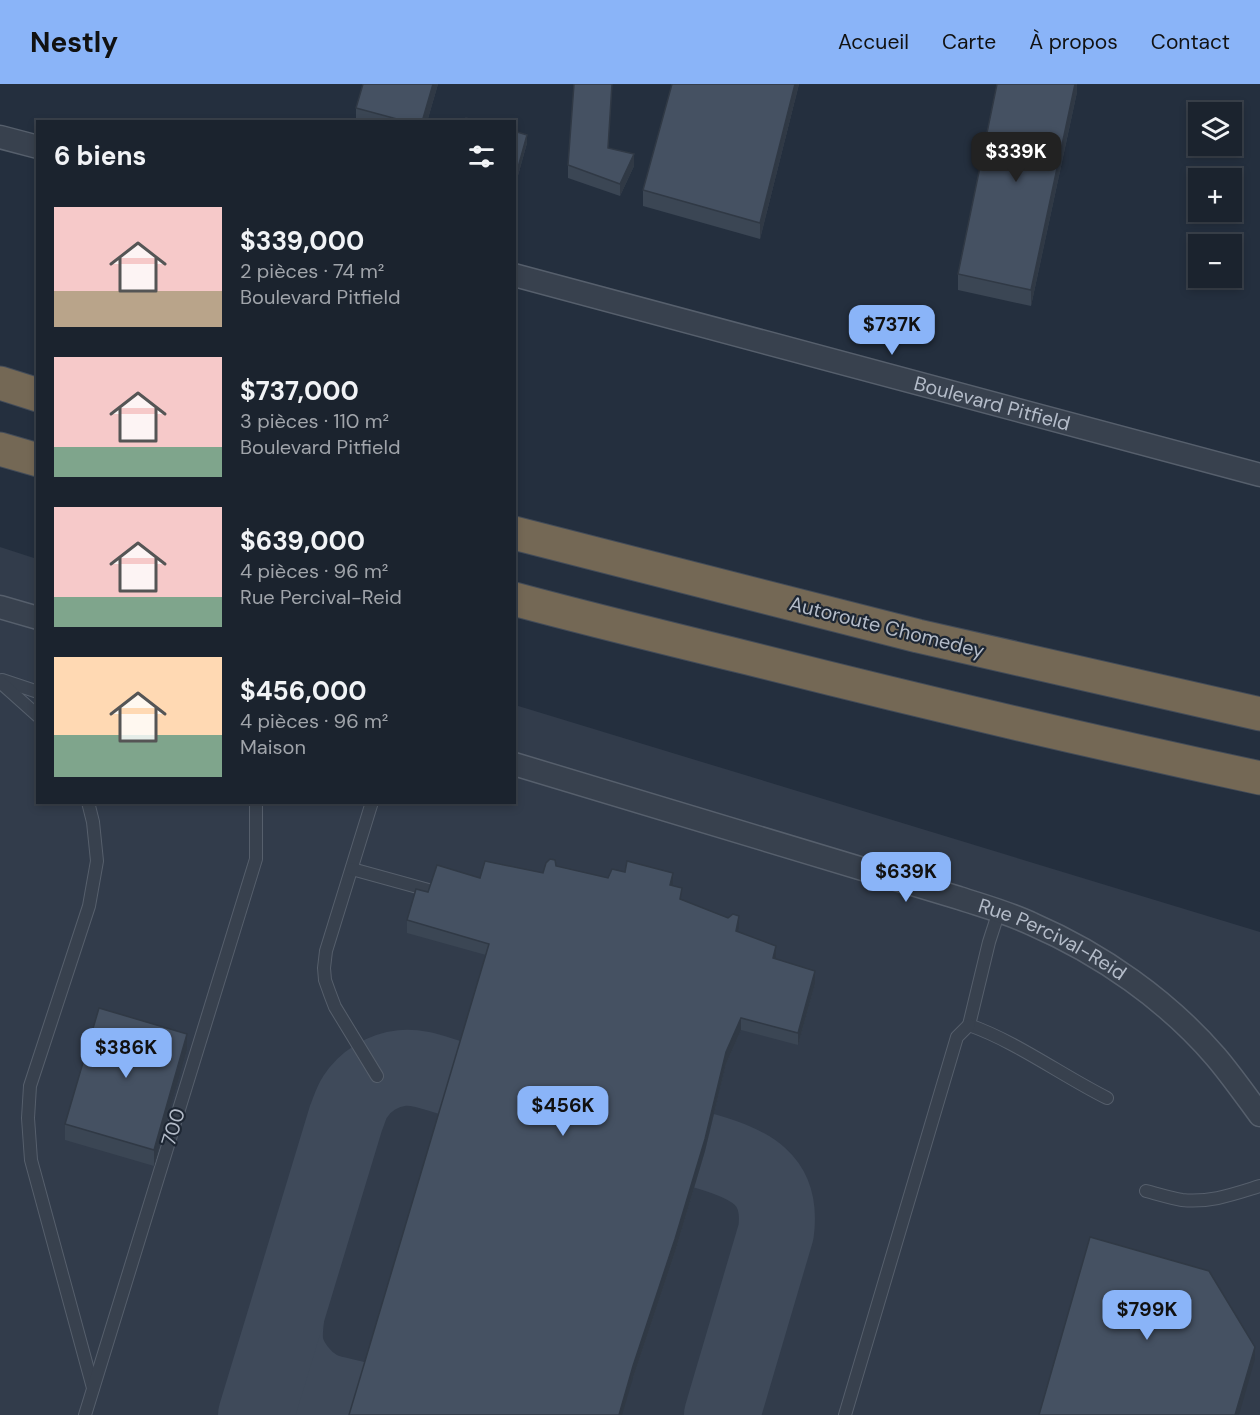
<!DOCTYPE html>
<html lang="fr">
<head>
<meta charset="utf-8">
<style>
  body { margin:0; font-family:"DM Sans",sans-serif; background:#282f3a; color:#f1f3f6; height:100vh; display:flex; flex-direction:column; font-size:22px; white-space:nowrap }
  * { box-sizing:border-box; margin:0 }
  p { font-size:20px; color:#a0a4aa }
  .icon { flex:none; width:33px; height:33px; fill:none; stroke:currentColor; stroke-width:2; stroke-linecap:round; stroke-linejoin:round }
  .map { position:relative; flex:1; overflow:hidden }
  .side { position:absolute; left:36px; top:36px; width:480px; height:684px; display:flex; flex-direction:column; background:#1b232e; border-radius:0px; box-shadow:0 3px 9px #0003,0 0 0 2px #39404a }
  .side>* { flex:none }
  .controls { position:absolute; left:1188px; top:18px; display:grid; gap:12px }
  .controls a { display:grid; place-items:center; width:54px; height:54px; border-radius:0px; background:#1b232e; box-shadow:0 3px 9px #0003,0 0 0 2px #39404a; font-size:30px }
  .price { position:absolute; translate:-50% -51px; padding:0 14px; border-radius:12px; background:#8ab4f8; color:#111; font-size:20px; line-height:39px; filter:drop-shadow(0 2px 3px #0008) }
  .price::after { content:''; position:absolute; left:50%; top:36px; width:18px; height:14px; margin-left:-9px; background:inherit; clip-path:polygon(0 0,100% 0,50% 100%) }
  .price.selected { background:#222; color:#fff }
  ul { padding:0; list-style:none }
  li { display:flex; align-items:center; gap:18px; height:150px; padding:0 18px }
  li span { display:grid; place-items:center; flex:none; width:168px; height:120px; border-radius:0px; color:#555 }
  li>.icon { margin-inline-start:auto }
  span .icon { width:72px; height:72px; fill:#fffc; stroke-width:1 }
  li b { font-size:26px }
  h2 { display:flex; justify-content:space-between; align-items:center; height:72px; padding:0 18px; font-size:26px }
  header { display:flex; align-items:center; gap:36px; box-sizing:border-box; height:84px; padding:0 30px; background:#8ab4f8; color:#111 }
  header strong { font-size:28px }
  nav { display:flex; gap:33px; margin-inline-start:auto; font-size:21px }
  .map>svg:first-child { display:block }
  .airport { fill:#323c4b }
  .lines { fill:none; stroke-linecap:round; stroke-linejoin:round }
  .taxiway { stroke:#3f4a5a; stroke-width:76 }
  .service-casing { stroke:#565f6c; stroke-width:14 }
  .minor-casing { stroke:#565f6c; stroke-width:25 }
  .motorway-casing { stroke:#434c59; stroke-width:35 }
  .service { stroke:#38414e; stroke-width:12 }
  .minor { stroke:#38414e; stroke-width:22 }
  .motorway { stroke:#746855; stroke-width:33 }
  .wall { fill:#3b4654 }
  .shaded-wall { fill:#303945 }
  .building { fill:#455162; stroke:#303945; stroke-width:1.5 }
  .labels { text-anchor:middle; stroke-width:4.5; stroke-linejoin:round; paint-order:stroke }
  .street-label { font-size:20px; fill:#b4bcc9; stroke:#1d2633 }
</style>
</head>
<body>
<header>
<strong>Nestly</strong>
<nav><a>Accueil</a><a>Carte</a><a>À propos</a><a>Contact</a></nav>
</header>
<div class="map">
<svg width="1260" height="1331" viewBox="0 0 1260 1331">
  <rect width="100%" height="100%" fill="#242f3e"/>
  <path class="airport" d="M0,463L37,475L38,718H514L515,621L1260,848V1331H0Z"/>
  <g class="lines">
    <g class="taxiway">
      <path d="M705,1067C749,1080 783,1094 776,1148L722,1331"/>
      <path d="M286,1235C285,1244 284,1254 286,1263C290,1279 304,1296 318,1304C329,1310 345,1312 358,1316"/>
      <path d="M256,1331L346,1034C349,1027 351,1019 355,1013C365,997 383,986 402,984C418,982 437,990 452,994"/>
    </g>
    <g class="service-casing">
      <g id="service">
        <path d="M2,596L38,608"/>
        <path d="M0,598L38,632"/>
        <path d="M88,718L93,738L97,777L89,822L30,1002L28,1034L31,1076L93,1304"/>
        <path d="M372,718L326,867L324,884L325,896L330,910L335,923L377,992"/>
        <path d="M352,785L432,807"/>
        <path d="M999,827L989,858L969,941C1017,958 1061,991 1107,1014"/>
        <path d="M1146,1107C1158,1110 1170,1114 1182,1116C1210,1119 1234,1110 1260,1102"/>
        <path d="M85,1331L256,775V718"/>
        <path d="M845,1331L957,953L969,941"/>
      </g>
    </g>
    <g class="minor-casing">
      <g id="minor">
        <path d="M0,53L38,63"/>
        <path id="s1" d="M514,191L1260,391"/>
        <path d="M0,523L38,534"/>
        <path id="s2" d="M514,680L959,814C983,822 1009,829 1032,840C1101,870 1167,916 1216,973C1232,992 1246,1012 1260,1031"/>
      </g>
    </g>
    <g class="motorway-casing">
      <g id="motorway">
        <path d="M0,299L38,311"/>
        <path d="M0,365L38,376"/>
        <path d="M514,449L918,552L1260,630"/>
        <path d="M514,515C592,536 670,555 748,574C918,617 1088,657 1260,694"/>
      </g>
    </g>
    <use href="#service" class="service"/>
    <use href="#minor" class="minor"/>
    <use href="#motorway" class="motorway"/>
  </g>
  <g class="wall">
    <path d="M438,0L427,38H356V24Z"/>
    <path d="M574,0H612L608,64L634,82L620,112L568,94V81Z"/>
    <path d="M672,0H799L760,155L643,122V106Z"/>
    <path d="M1077,0V8L1031,222L958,206V190Z"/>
    <path d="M514,47L527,59L517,95L514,94Z"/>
    <path d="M556,782L608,794L673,802L682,816L739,844L738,848L776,875L815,900L798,961L741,946L726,980L705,1067L675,1168L633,1294L486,871L407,849V836L428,808L480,794L543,789Z"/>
    <path d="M187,966L154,1082L65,1056V1040Z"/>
  </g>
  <g class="shaded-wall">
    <path d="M433,0H438L427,38H422Z"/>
    <path d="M795,0H799L760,155V139Z"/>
    <path d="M1075,0H1077V8L1031,222V206Z"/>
    <path d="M527,51V59L517,95V87Z"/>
    <path d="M634,70V82L620,112V100Z"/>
    <path d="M673,789V801L670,813V801Z"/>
    <path d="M739,832V844L736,860V847Z"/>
    <path d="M776,862V874L773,886V874Z"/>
    <path d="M815,887V900L798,961V949Z"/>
    <path d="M741,934V946L726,980L705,1067L675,1168L633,1294L622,1331H619L726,968Z"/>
    <path d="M187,950V966L154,1082V1066Z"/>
    <path d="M1255,1263V1275L1239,1331H1235Z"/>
  </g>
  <g class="building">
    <path d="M363,0H433L422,38H408L356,24Z"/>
    <path d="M574,0H612L608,64L634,70L620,100L568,81Z"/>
    <path d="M672,0H795L760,139L643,106Z"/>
    <path d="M997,0H1075L1031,206L958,190Z"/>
    <path d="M466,34L479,38H465Z"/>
    <path d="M514,47L527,51L517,87L514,86Z"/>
    <path d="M550,775L555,776L556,782L608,794L612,785L625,788L627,777L673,789L670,801L682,804L680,815L728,834L733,830L739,832L736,847L776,862L773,874L815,887L798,949L741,934L726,968L705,1055L675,1155L633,1282L619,1331H349L489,860L407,836L416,805L428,808L437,781L480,794L485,777L543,789L546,779Z"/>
    <path d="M99,924L187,950L154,1066L65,1040Z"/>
    <path d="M1090,1153L1209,1187L1255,1263L1235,1331H1039Z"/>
  </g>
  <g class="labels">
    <g class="street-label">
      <text dy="7" stroke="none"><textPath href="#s1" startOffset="495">Boulevard Pitfield</textPath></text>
      <text transform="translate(887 543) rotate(14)" y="7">Autoroute Chomedey</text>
      <text dy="7" stroke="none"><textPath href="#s2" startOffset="567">Rue Percival-Reid</textPath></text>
      <text transform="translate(173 1043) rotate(-73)" y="7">700</text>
    </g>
  </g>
</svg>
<div class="controls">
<a><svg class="icon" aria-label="layers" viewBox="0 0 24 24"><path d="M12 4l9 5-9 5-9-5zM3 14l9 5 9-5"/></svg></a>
<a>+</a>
<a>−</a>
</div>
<b class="price selected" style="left:1016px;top:99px">$339K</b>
<b class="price" style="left:892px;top:272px">$737K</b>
<b class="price" style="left:906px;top:819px">$639K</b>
<b class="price" style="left:126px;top:995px">$386K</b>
<b class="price" style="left:563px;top:1053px">$456K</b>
<b class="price" style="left:1147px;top:1257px">$799K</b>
<section class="side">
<h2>6 biens<svg class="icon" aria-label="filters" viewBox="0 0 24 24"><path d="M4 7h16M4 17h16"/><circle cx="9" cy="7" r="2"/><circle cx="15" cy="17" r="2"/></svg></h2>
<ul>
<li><span style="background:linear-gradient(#f6c9c9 70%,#b9a48a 0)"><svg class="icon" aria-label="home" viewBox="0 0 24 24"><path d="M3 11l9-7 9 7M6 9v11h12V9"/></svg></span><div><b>$339,000</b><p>2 pièces · 74 m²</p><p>Boulevard Pitfield</p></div></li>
<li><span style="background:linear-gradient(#f6c9c9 75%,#7fa58c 0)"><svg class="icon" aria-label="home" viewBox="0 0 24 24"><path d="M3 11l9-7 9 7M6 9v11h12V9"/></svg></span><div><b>$737,000</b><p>3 pièces · 110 m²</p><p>Boulevard Pitfield</p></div></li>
<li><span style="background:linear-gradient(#f6c9c9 75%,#7fa58c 0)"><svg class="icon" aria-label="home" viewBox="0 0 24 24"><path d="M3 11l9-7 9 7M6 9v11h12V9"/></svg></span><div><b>$639,000</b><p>4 pièces · 96 m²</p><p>Rue Percival-Reid</p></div></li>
<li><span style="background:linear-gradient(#ffd9b3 65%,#7fa58c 0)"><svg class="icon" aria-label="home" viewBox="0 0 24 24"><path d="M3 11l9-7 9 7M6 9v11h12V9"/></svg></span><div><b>$456,000</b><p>4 pièces · 96 m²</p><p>Maison</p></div></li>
</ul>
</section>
</div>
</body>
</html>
